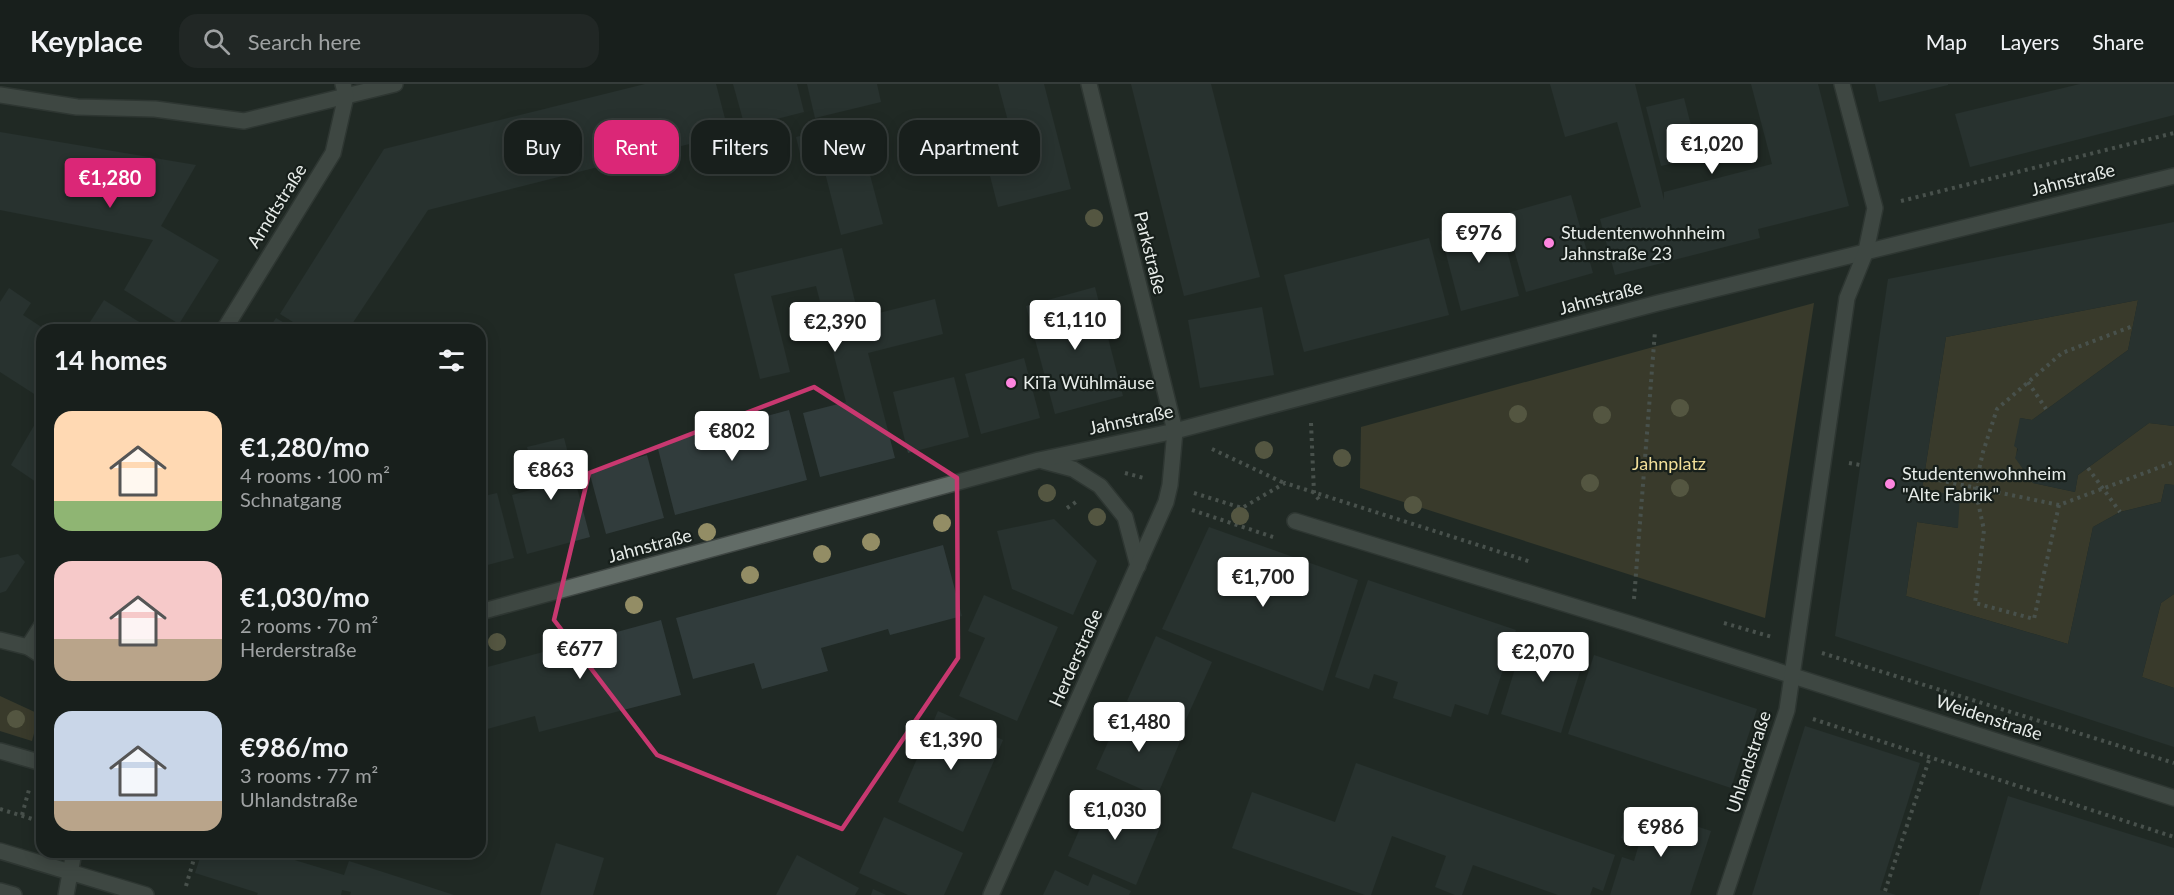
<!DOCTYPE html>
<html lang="en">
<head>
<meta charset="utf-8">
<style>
  body { margin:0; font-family:Lato,sans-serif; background:#212725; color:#f1f3f6; height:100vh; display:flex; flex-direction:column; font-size:22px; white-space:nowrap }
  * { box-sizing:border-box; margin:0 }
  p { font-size:20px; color:#9fa2a3 }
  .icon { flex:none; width:33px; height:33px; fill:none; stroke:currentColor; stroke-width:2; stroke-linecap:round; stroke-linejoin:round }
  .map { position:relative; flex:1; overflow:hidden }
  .sheet { position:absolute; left:36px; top:240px; width:450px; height:534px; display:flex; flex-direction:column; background:#181f1c; border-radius:18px; box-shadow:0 3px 15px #0003,0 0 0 2px #363d3b }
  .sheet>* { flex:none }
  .top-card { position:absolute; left:504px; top:36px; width:570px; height:54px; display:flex; gap:12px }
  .price { position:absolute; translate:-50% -51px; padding:0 14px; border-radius:6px; background:#fff; color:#222; font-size:20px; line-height:39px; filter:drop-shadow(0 2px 3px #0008) }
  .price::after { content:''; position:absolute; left:50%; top:36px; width:18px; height:14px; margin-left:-9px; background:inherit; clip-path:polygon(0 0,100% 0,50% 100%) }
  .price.selected { background:#db2777; color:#fff }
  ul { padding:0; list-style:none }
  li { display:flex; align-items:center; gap:18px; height:150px; padding:0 18px }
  li span { display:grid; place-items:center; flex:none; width:168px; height:120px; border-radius:18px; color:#555 }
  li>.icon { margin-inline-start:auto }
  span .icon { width:72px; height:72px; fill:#fffc; stroke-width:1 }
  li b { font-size:26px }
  h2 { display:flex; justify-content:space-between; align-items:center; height:72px; padding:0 18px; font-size:26px }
  .pill { padding:0 21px; border-radius:18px; background:#181f1c; box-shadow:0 3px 15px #0003,0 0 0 2px #363d3b; font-size:21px; line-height:54px }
  .pill.selected { background:#db2777; color:#fff }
  header { display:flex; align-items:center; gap:36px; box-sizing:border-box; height:84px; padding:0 30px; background:#181f1c; border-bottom:2px solid #363d3b }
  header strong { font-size:28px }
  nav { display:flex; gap:33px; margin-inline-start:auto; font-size:21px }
  .search { width:420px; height:54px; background:#212725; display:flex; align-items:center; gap:15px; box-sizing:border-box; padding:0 21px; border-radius:18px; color:#9fa2a3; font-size:22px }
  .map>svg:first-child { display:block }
  .green { fill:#574f33 }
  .building { fill:#313c3c }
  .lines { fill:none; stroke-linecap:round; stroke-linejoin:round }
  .service-casing { stroke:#3f4643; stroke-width:18 }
  .minor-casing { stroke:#3f4643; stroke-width:18 }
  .secondary-casing { stroke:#3f4643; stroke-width:18 }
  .path { stroke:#79807d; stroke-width:4; stroke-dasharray:3 4.5; stroke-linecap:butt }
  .service { stroke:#626c67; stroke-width:15 }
  .minor { stroke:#626c67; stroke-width:15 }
  .secondary { stroke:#626c67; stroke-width:15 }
  .tree { fill:#938d65 }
  .marked { fill:none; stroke:#c83870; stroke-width:4.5; stroke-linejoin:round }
  .poi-dot { fill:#fe85df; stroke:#171f1b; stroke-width:2 }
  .labels { text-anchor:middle; stroke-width:4.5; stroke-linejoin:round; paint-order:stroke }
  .street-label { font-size:18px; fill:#e7ece9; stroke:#171f1b }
  .poi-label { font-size:18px; fill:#e7ece9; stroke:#171f1b; text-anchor:start }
  .park-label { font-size:18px; fill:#f1de99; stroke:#171f1b }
</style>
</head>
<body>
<header>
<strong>Keyplace</strong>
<div class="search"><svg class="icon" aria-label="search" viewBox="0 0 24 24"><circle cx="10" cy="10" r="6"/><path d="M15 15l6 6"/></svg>Search here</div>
<nav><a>Map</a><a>Layers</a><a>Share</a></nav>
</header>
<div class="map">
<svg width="2174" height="811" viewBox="0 0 2174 811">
  <rect width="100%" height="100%" fill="#202925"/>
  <g class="green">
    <path d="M2138,216L2128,266L2032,336L2020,334L2016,374L2033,399L2075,408L2078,391L2149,339L2174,342V401L2165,400L2161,418L2120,428L2093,443L2068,560L1906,512L1917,438L1958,444L1922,405L1946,253Z"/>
    <path d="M1814,219L1765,534L1360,404L1361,343Z"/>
    <path d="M2174,510V604L2142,593L2161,519Z"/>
    <path d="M0,612L39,630L32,657L0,647Z"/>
  </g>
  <g class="building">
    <path d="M645,0H716L729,50L428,126L348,246H306L280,230L384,65Z"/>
    <path d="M733,0H797L804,28L745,43Z"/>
    <path d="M807,0H877L881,18L815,34Z"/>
    <path d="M998,0H1044L1071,105L998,123L978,45L1008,37Z"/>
    <path d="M1131,0H1211L1260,193L1184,212Z"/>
    <path d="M1550,0H1635L1664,116V108L1772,80L1751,0H1818L1849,122L1758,145L1760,154L1615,191L1600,135L1641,123L1617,38L1565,53Z"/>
    <path d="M1875,0H1948V1L1879,18Z"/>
    <path d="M2080,0H2174V31L1970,83L1955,30Z"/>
    <path d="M1684,14L1699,73L1661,82L1646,23Z"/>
    <path d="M856,38L883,140L841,151L821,73L802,78L796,53Z"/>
    <path d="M0,48L196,81L161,142L219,176L179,240L124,206L153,156L0,126Z"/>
    <path d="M1571,111L1593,189L1526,208L1504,130Z"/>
    <path d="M1498,132L1519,212L1461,227L1440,147Z"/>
    <path d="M2174,138V342L2149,339L2078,391L2075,408L2033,399L2015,374L2018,365L2014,362L2020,334L2032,336L2128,266L2138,216L1946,253L1922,405L1960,412L1958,444L1917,438L1906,512L2068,560L2093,443L2120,428L2161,418L2165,400L2174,401V510L2161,519L2142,593L2174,604V663L1835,552L1888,195Z"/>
    <path d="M1429,154L1449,231L1304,268L1284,191Z"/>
    <path d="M842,164L859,234L935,215L943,250L868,269L895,374L820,393L803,329L846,318L816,202L771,212L790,288L760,295L734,190Z"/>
    <path d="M1095,203L1123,312L1055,330L1026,222Z"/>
    <path d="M9,204L31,219L23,231L46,246H42V315L0,288V218Z"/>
    <path d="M104,216L152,246H85Z"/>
    <path d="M1262,223L1274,291L1200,304L1188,236Z"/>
    <path d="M276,234L296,246H268Z"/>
    <path d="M1024,274L1040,334L981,350L965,290Z"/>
    <path d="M954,293L969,353L908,369L893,308Z"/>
    <path d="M789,326L807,396L675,431L657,361Z"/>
    <path d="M42,328V402L11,381Z"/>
    <path d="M564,354L590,453L527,470L512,411L538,404L527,363Z"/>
    <path d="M647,371L664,434L606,450L589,387Z"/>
    <path d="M497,409L514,474L480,483V413Z"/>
    <path d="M1054,435L1097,477L1073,531L1012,505L997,447Z"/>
    <path d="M1209,443L1358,496L1323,607L1162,545Z"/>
    <path d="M943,461L962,532L890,551L888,545L821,564L828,587L762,605L754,579L693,595L676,534Z"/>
    <path d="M18,470L25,478L6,507L0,509V474Z"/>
    <path d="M1368,496L1516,546L1488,631L1455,620L1451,633L1393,614L1398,598L1374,590L1369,605L1335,593Z"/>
    <path d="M984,511L1058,543L1017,637L959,612L985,554L968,547Z"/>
    <path d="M661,536L681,611L539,648L535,632L480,647V585Z"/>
    <path d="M1526,549L1586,568L1561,649L1501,630Z"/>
    <path d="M1156,552L1212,578L1183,642L1127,617Z"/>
    <path d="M1594,571L1757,625L1731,704L1568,650Z"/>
    <path d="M938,627L1003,656L963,748L898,718Z"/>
    <path d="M1122,627L1182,653L1157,712L1096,685Z"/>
    <path d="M1805,642L1920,679L1880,806L1896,811H1752Z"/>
    <path d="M1356,679L1615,771L1603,807L1593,803L1590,811H1558L1473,781L1462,811H1455L1435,803L1446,772L1392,752L1371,811H1365L1232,764L1252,708L1335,738Z"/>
    <path d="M1094,712L1161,741L1136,801L1068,772Z"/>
    <path d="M2008,712L2174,764V811H1979Z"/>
    <path d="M1649,727L1711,747L1690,811H1610L1622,773L1634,777L1639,760L1621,754L1627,737L1644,742Z"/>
    <path d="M884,733L963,769L944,811H908L859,789Z"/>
    <path d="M556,759L604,774L593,811H540Z"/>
    <path d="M202,768H268L344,791L349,777L454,811H350L351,808L342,806L341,811H257L258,809L195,789Z"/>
    <path d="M797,771L859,804L855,811H776Z"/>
    <path d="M1055,786L1088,802L1093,790L1131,807L1129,811H1043Z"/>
    <path d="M873,805L886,811H871Z"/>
  </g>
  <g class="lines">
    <g class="service-casing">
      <path id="service" d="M0,667L42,679"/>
    </g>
    <g class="minor-casing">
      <g id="minor">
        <path d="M0,11L77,23L155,25L244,37L395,0"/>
        <path d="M224,246L333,69L346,12L343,0"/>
        <path d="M1043,377L1073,385L1100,402L1125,433L1138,482"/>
        <path d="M1295,437L1631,540L2174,714"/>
        <path d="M480,528L1039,376L1175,347L1658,219L2174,92"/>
        <path d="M0,556L28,563L42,572"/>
        <path d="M28,563L42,541"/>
        <path d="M66,811L74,768"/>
        <path d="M991,811L1166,418L1170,401L1175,347L1089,0"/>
        <path d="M1725,811L1787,626L1847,214L1866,167L1875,124L1842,0"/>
      </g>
    </g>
    <g class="secondary-casing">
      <g id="secondary">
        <path d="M0,767L146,811"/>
        <path d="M0,807L14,811"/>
      </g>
    </g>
    <g class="path">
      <path d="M1901,117L2174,49"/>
      <path d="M2028,298L2046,325"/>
      <path d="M1311,339L1314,409L1320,417"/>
      <path d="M1212,365L1284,399"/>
      <path d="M1849,379L1860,381"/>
      <path d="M2088,384L2120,428"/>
      <path d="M1125,389L1144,394"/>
      <path d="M1924,393L2059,421L2174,378"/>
      <path d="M1194,409L1242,424L1285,399L1531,478"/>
      <path d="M2059,421L2034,535L1975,519L1984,446L1975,404L1983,368L1997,325L2062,269L2133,242"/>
      <path d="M1067,424L1076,418"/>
      <path d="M1192,426L1273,453"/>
      <path d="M1634,515L1655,247"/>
      <path d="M1724,539L1772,553"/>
      <path d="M1822,569L2174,679"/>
      <path d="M1813,635L2174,753"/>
      <path d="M0,725L42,738"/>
      <path d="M22,731L30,702"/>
      <path d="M186,802L196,768"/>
      <path d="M1885,807L1930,673"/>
    </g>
    <use href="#service" class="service"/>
    <use href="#minor" class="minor"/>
    <use href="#secondary" class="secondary"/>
  </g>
  <g class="tree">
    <circle cx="1094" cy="134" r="9"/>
    <circle cx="1680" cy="324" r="9"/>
    <circle cx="1518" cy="330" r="9"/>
    <circle cx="1602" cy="331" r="9"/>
    <circle cx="1264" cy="366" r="9"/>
    <circle cx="1342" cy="374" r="9"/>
    <circle cx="1590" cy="399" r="9"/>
    <circle cx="1680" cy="404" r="9"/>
    <circle cx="1047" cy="409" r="9"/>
    <circle cx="1413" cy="421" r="9"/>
    <circle cx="1240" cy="432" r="9"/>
    <circle cx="1097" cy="433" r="9"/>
    <circle cx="942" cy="439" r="9"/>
    <circle cx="707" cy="448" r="9"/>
    <circle cx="871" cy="458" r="9"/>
    <circle cx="822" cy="470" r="9"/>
    <circle cx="750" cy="491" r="9"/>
    <circle cx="634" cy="521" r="9"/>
    <circle cx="497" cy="558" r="9"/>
    <circle cx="16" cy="635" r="9"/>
  </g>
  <path d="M0 0H2174V811H0ZM814,303L957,394L958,574L842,745L657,671L554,536L589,389Z" fill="#202925" fill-opacity=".55" fill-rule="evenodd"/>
  <path class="marked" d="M814,303L957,394L958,574L842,745L657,671L554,536L589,389Z"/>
  <g class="poi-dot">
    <circle cx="1549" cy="159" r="6"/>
    <circle cx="1011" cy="299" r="6"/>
    <circle cx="1890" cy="400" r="6"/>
  </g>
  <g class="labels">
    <g class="street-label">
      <text transform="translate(2073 96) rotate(-14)" y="6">Jahnstraße</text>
      <text transform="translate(277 122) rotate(-58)" y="6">Arndtstraße</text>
      <text transform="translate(1150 169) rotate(76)" y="6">Parkstraße</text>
      <text transform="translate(1601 214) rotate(-15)" y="6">Jahnstraße</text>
      <text transform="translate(1131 336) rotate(-12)" y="6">Jahnstraße</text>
      <text transform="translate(650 462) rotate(-15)" y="6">Jahnstraße</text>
      <text transform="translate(1076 574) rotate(-66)" y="6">Herderstraße</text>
      <text transform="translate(1989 634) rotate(18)" y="6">Weidenstraße</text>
      <text transform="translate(1749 678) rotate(-72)" y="6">Uhlandstraße</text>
    </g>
    <g class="poi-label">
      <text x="1561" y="155">Studentenwohnheim<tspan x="1561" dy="21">Jahnstraße 23</tspan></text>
      <text x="1023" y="305">KiTa Wühlmäuse</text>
      <text x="1902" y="396">Studentenwohnheim<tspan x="1902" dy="21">"Alte Fabrik"</tspan></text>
    </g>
    <g class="park-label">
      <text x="1669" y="386">Jahnplatz</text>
    </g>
  </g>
</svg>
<b class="price" style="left:1712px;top:91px">€1,020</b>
<b class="price selected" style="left:110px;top:125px">€1,280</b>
<b class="price" style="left:1479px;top:180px">€976</b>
<b class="price" style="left:1075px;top:267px">€1,110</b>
<b class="price" style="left:835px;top:269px">€2,390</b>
<b class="price" style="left:732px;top:378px">€802</b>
<b class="price" style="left:551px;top:417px">€863</b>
<b class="price" style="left:1263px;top:524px">€1,700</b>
<b class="price" style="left:580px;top:596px">€677</b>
<b class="price" style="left:1543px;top:599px">€2,070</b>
<b class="price" style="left:1139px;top:669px">€1,480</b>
<b class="price" style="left:951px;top:687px">€1,390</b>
<b class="price" style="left:1115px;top:757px">€1,030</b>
<b class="price" style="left:1661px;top:774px">€986</b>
<div class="top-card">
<a class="pill">Buy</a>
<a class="pill selected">Rent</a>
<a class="pill">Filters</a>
<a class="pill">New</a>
<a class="pill">Apartment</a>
</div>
<section class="sheet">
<h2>14 homes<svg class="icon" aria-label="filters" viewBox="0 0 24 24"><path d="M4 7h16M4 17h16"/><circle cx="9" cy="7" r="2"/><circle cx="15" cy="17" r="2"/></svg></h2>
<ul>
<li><span style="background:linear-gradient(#ffd9b3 75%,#8fb573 0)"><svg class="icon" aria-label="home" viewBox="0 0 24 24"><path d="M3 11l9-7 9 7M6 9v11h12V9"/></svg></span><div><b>€1,280/mo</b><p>4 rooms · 100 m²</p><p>Schnatgang</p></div></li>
<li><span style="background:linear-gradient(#f6c9c9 65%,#b9a48a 0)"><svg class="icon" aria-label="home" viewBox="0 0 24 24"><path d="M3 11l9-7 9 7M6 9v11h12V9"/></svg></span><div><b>€1,030/mo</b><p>2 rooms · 70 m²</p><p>Herderstraße</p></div></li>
<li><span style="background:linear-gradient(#c9d6e8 75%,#b9a48a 0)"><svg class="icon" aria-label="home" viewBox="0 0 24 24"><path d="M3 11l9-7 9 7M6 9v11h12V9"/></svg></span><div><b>€986/mo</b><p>3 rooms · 77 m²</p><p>Uhlandstraße</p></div></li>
</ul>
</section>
</div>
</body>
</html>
